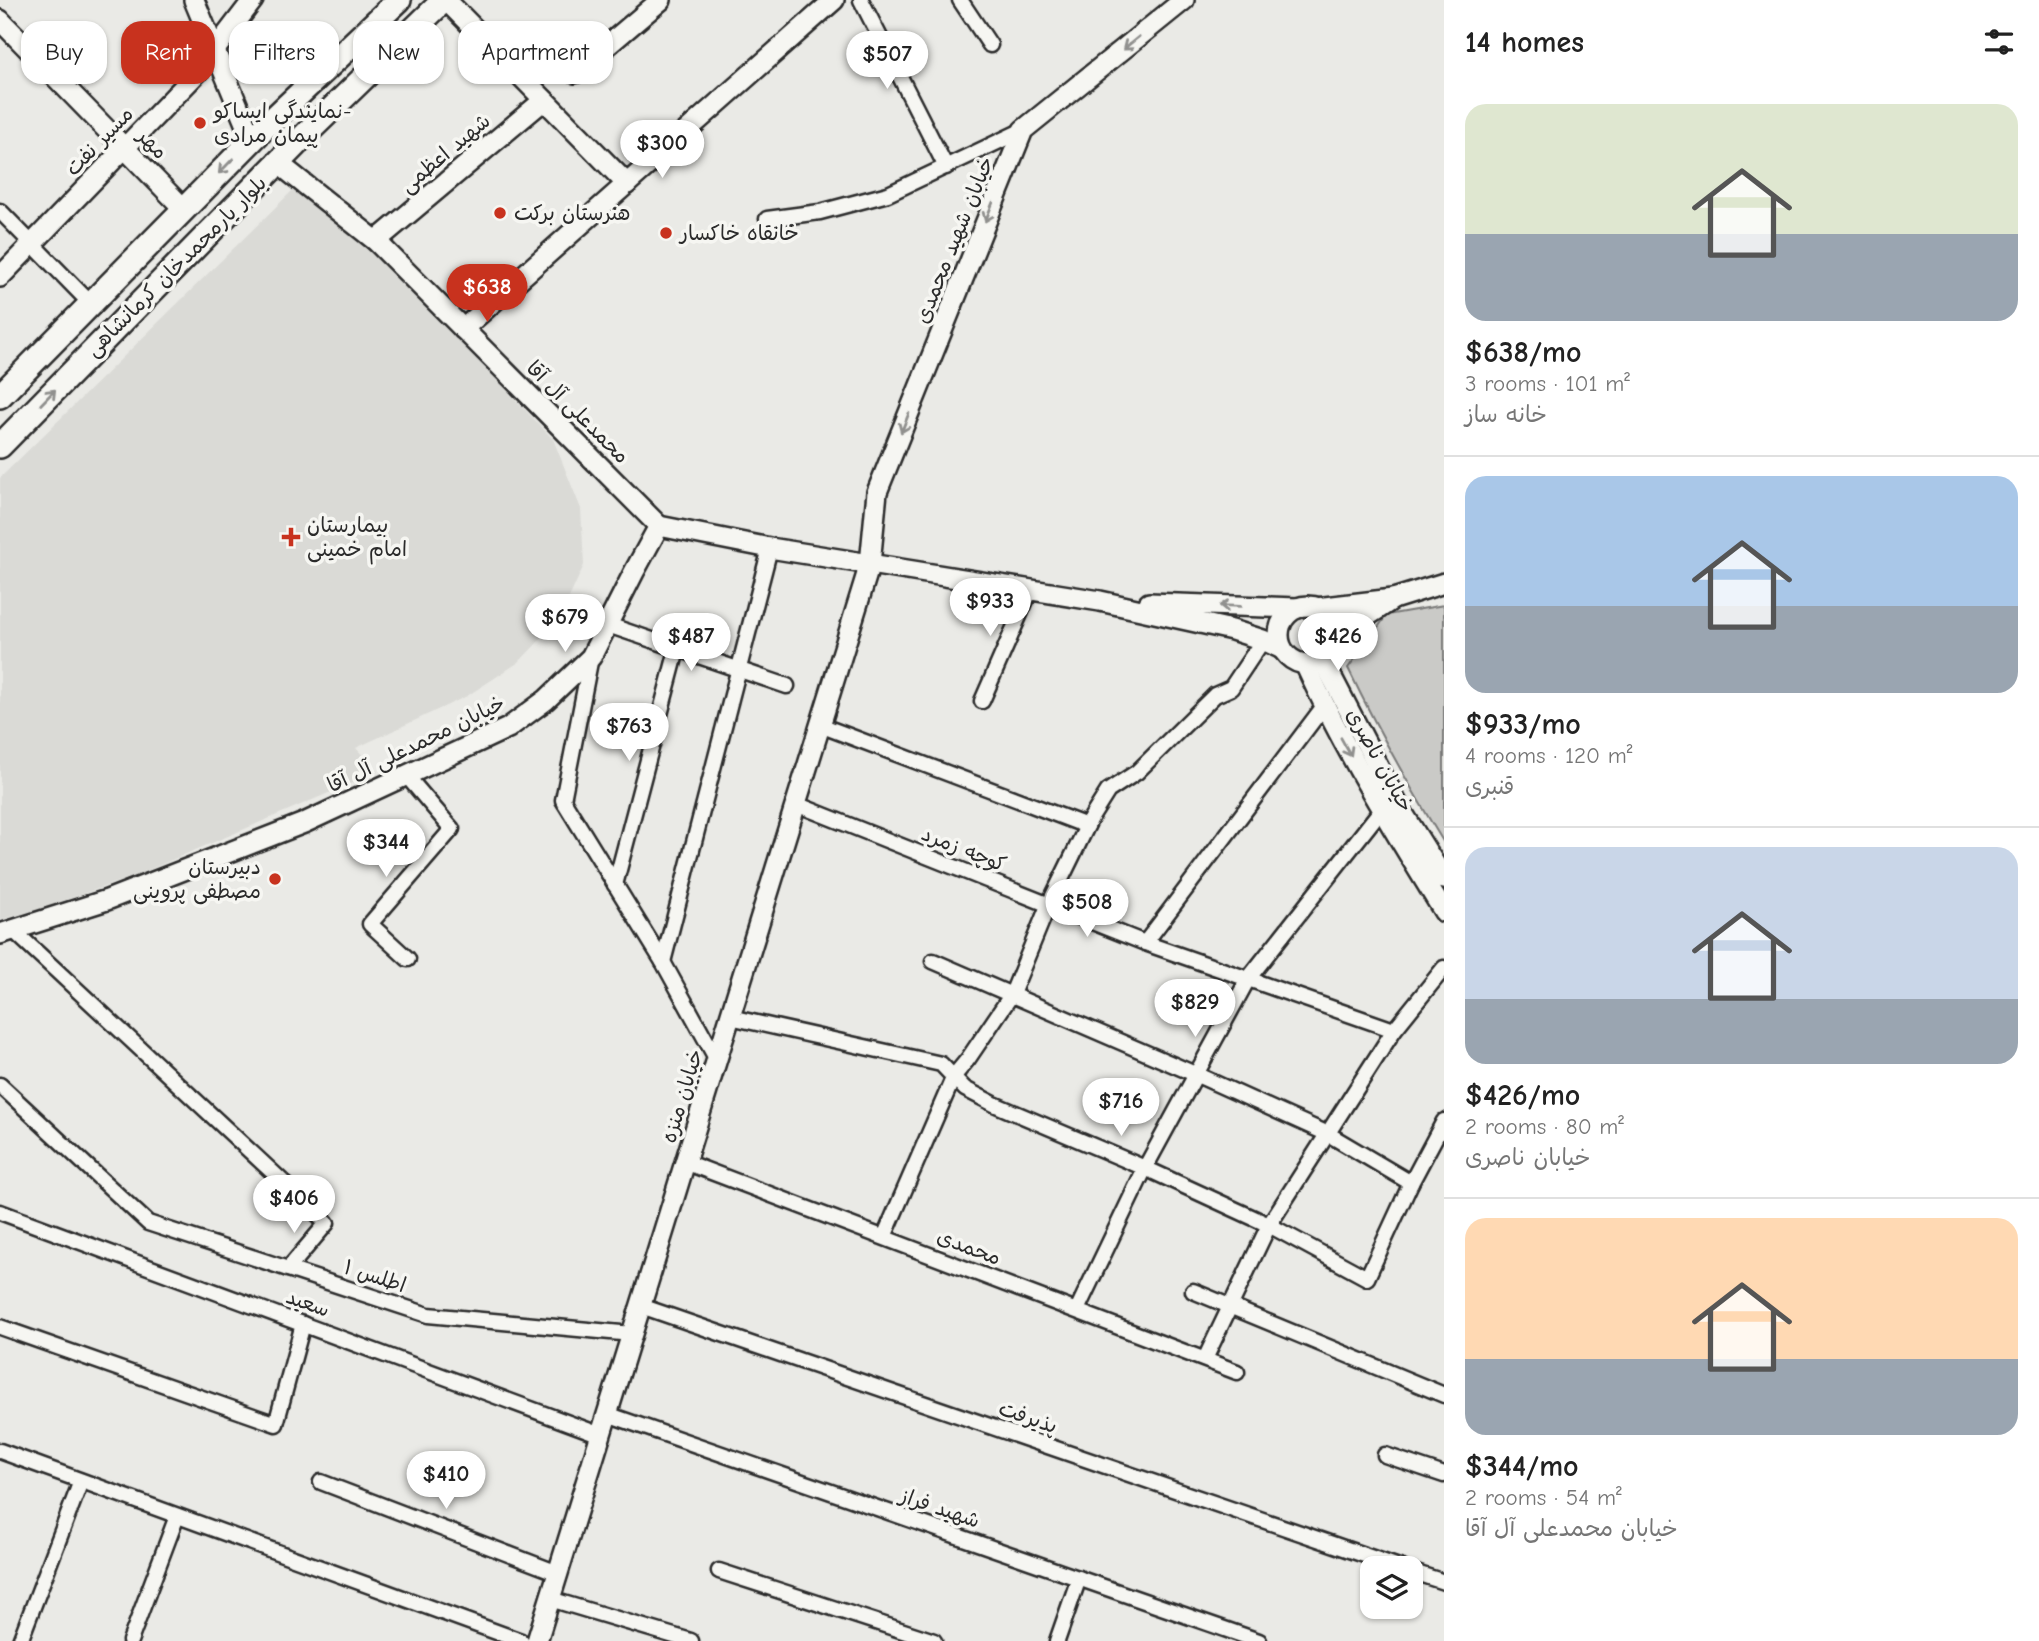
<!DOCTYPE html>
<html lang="en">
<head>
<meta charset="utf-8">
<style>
  body { margin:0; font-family:"Comic Neue","Playpen Sans Arabic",sans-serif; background:#f2f2f2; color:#222; height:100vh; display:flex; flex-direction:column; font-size:26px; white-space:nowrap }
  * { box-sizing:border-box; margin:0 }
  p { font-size:23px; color:#767676 }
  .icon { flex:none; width:38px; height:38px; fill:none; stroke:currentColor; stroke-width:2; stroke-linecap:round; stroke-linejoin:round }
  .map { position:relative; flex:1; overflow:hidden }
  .drawer { display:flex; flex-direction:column; background:#fff; width:595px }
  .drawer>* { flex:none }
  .guide { position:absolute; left:21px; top:21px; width:665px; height:63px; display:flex; gap:14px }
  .tools { position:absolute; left:1360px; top:1556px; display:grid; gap:14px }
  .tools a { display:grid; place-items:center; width:63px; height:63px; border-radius:14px; background:#fff; box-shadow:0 2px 5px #0004; font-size:35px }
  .price { position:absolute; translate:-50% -60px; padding:0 16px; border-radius:24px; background:#fff; color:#222; font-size:23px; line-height:46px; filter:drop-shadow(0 2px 4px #0008) }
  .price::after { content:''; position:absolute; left:50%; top:42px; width:21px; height:16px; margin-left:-10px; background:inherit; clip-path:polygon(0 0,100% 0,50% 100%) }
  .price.active { background:#c8321e; color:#fff }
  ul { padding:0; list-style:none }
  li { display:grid; align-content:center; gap:14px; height:371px; padding:0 21px }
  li+li { border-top:2px solid #e0e0e0 }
  li span { display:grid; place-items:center; height:217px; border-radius:21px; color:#555 }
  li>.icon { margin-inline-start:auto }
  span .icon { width:126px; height:126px; fill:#fffc; stroke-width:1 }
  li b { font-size:30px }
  h2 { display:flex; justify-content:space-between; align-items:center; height:84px; padding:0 21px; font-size:30px }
  .pill { padding:0 24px; border-radius:21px; background:#fff; box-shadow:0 2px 5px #0004; font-size:24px; line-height:63px }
  .pill.active { background:#c8321e; color:#fff }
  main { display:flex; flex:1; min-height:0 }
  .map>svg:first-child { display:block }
  .built { fill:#dadad6 }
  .green { fill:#cacac7; stroke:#7a7a79; stroke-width:2 }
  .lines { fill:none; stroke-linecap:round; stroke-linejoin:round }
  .street-casing { stroke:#2b2b2b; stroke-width:19 }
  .secondary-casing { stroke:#2b2b2b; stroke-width:24 }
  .primary-casing { stroke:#2b2b2b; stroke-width:28 }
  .street { stroke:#f6f6f2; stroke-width:14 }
  .secondary { stroke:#f6f6f2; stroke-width:19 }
  .primary { stroke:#f6f6f2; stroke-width:23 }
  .oneway { stroke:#90908e }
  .poi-dot { fill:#c8321e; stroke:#f6f6f2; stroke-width:2.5 }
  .labels { text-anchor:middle; stroke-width:7; stroke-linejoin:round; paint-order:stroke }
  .poi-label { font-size:21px; fill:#2b2b2b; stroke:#f6f6f2; text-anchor:start }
  .street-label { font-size:21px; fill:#2b2b2b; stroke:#f6f6f2 }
</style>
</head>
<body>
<main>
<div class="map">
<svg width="1444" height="1641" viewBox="0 0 1444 1641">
  <rect width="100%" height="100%" fill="#eaeae6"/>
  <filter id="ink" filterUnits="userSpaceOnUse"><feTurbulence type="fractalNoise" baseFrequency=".0143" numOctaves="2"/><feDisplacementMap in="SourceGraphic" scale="14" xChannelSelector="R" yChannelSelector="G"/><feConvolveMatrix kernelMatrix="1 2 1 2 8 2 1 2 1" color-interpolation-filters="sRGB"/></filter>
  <g filter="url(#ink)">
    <path class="built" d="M293,190L371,248L553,439L581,509L584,565L559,620L519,662L467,696L356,748L378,772L132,877L40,909L0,920V478Z"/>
    <path class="green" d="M1444,605V843C1409,786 1377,729 1348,668L1387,615Z"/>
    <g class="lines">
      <g class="street-casing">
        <g id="street">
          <path d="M861,0L946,167"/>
          <path d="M960,0L990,45"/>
          <path d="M0,211L91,304"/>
          <path d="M767,219L820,212L888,194L1023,130"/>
          <path d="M608,625L787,686"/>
          <path d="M591,657L563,800L663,962L717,1060"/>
          <path d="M982,701L1031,589"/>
          <path d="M820,725L1087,826"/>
          <path d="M406,775L452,829L370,924L408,959"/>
          <path d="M796,804L1145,943L1394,1030"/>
          <path d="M615,885L677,650"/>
          <path d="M14,931L327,1223L288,1269"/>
          <path d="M1145,943L1324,706"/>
          <path d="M933,961L1195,1074L1328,1134L1411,1183"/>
          <path d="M663,962L770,548"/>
          <path d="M730,1017L941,1064L965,1089L994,1104L1145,1168L1269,1225L1367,1278L1411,1183L1444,1121"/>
          <path d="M0,1085L148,1223L428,1315L632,1334"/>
          <path d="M685,1162L1237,1372"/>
          <path d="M0,1212L601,1435"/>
          <path d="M884,1237L954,1076L968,1059L1012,994L1048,906L1091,818L1108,791L1137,772L1215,695L1231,688L1263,640"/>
          <path d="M1193,1291L1444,1395"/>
          <path d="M641,1306L1402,1568"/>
          <path d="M1077,1310L1145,1168L1248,979L1381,810"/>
          <path d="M0,1327L276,1424L303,1324"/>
          <path d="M1205,1359L1269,1225L1394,1030L1444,968"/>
          <path d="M607,1414L1259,1641"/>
          <path d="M0,1451L521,1641"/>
          <path d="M1385,1455L1444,1475"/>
          <path d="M321,1482L558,1573"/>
          <path d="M719,1571L934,1641"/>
          <path d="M1410,1571L1444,1582"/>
          <path d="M550,1599L691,1641"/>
          <path d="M20,1641L81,1481"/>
          <path d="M130,1641L177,1516"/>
          <path d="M1057,1641L1079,1578"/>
        </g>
      </g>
      <g class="secondary-casing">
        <g id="secondary">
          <path d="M194,0L252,140"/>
          <path d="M446,0L627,184"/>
          <path d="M0,20L184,209"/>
          <path d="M575,73L661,0"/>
          <path d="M278,163L376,241L659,526"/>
          <path d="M376,241L544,100"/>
          <path d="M0,277L198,72L253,0"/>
          <path d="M463,329L834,0"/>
          <path d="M1393,599L1444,583"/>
          <path d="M1149,603L1298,608"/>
          <circle cx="1308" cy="635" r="29"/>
          <path d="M1316,608L1393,599L1336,637"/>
          <path d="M1323,660L1398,805L1444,879"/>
          <path d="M1305,664C1344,750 1394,831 1444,912"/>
          <path d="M0,934L107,900L304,823L508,728L546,700L591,657L634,572L659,526L770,548L1100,601L1232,630L1263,640L1282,649"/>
          <path d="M537,1641L870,564L877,492L1023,130L1184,0"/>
        </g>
      </g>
      <g class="primary-casing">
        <g id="primary">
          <path d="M0,396L274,118L399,0"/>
          <path d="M0,446L308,132L444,0"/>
        </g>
      </g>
      <use href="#street" class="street"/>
      <use href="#secondary" class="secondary"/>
      <use href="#primary" class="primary"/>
    </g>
    <defs><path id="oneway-shaft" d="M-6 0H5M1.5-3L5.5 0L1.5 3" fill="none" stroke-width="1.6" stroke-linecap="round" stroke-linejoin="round" transform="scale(1.75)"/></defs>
    <g class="oneway">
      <use href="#oneway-shaft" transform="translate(1131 43) rotate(141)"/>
      <use href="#oneway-shaft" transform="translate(226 166) rotate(134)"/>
      <use href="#oneway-shaft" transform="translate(989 212) rotate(112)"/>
      <use href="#oneway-shaft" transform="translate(48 397) rotate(-46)"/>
      <use href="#oneway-shaft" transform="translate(905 423) rotate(112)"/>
      <use href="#oneway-shaft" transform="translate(1230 606) rotate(-178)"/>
      <use href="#oneway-shaft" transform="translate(1346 747) rotate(61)"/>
    </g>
  </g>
  <g class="poi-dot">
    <circle cx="200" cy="123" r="7"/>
    <circle cx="500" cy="213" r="7"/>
    <circle cx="666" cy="233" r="7"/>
    <path d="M287.5 526.5h7v7h7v7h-7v7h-7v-7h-7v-7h7z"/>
    <circle cx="275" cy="879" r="7"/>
  </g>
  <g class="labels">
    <g class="poi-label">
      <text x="214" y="118">نمایندگی ایساکو-<tspan x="214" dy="24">پیمان مرادی</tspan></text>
      <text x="514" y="220">هنرستان برکت</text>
      <text x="680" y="240">خانقاه خاکسار</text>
      <text x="307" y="532">بیمارستان<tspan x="307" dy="24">امام خمینی</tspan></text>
      <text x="261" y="874" text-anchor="end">دبیرستان<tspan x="261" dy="24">مصطفی پروینی</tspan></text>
    </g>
    <g class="street-label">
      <text transform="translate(99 141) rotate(-46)" y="7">مسیر نفت</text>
      <text transform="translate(153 144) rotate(46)" y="7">مهر</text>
      <text transform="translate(445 153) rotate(-40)" y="7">شهید اعظمی</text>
      <text transform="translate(954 240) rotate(-68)" y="7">خیابان شهید محمدی</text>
      <text transform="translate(176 266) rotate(-45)" y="7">بلوار یارمحمدخان کرمانشاهی</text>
      <text transform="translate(578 412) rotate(45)" y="7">محمدعلی آل آقا</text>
      <text transform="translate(416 744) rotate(-26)" y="7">خیابان محمدعلی آل آقا</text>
      <text transform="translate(1380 760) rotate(61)" y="7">خیابان ناصری</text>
      <text transform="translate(964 849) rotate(22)" y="7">کوچه زمرد</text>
      <text transform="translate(682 1096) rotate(-73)" y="7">خیابان منزه</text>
      <text transform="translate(969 1247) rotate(21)" y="7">محمدی</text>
      <text transform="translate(375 1276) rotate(18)" y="7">اطلس ۱</text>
      <text transform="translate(308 1303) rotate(20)" y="7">سعید</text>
      <text transform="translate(1028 1417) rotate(19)" y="7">پذیرفت</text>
      <text transform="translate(940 1508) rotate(19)" y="7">شهید فراز</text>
    </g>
  </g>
</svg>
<div class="tools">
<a><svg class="icon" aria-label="layers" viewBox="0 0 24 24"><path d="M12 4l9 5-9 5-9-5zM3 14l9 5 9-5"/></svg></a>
</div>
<b class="price" style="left:887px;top:91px">$507</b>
<b class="price" style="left:662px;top:180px">$300</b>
<b class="price active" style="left:487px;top:324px">$638</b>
<b class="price" style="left:990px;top:638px">$933</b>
<b class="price" style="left:565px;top:654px">$679</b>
<b class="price" style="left:691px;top:673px">$487</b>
<b class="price" style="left:1338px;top:673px">$426</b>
<b class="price" style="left:629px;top:763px">$763</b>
<b class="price" style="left:386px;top:879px">$344</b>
<b class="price" style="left:1087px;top:939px">$508</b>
<b class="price" style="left:1195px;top:1039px">$829</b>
<b class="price" style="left:1121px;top:1138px">$716</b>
<b class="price" style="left:294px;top:1235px">$406</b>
<b class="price" style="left:446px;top:1511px">$410</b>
<div class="guide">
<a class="pill">Buy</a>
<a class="pill active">Rent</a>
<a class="pill">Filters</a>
<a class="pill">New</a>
<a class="pill">Apartment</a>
</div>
</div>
<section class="drawer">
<h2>14 homes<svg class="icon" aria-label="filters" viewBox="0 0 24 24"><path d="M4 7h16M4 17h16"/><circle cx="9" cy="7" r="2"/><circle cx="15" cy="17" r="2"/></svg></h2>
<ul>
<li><span style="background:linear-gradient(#dfe7d0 60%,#9aa5b1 0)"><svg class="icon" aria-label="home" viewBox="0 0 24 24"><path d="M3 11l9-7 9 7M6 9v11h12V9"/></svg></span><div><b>$638/mo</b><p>3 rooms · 101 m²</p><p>خانه ساز</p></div></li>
<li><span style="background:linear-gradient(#a9c7e8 60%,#9aa5b1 0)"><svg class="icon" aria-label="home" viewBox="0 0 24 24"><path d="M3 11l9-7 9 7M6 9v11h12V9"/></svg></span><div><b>$933/mo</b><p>4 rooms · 120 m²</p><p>قنبری</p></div></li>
<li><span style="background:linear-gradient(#c9d6e8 70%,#9aa5b1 0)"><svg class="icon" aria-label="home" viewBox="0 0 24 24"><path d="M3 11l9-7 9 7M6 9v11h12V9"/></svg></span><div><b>$426/mo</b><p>2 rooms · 80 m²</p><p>خیابان ناصری</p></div></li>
<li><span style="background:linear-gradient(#ffd9b3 65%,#9aa5b1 0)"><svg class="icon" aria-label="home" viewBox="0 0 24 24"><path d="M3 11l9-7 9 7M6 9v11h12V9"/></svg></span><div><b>$344/mo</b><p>2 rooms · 54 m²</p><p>خیابان محمدعلی آل آقا</p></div></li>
</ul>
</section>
</main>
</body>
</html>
